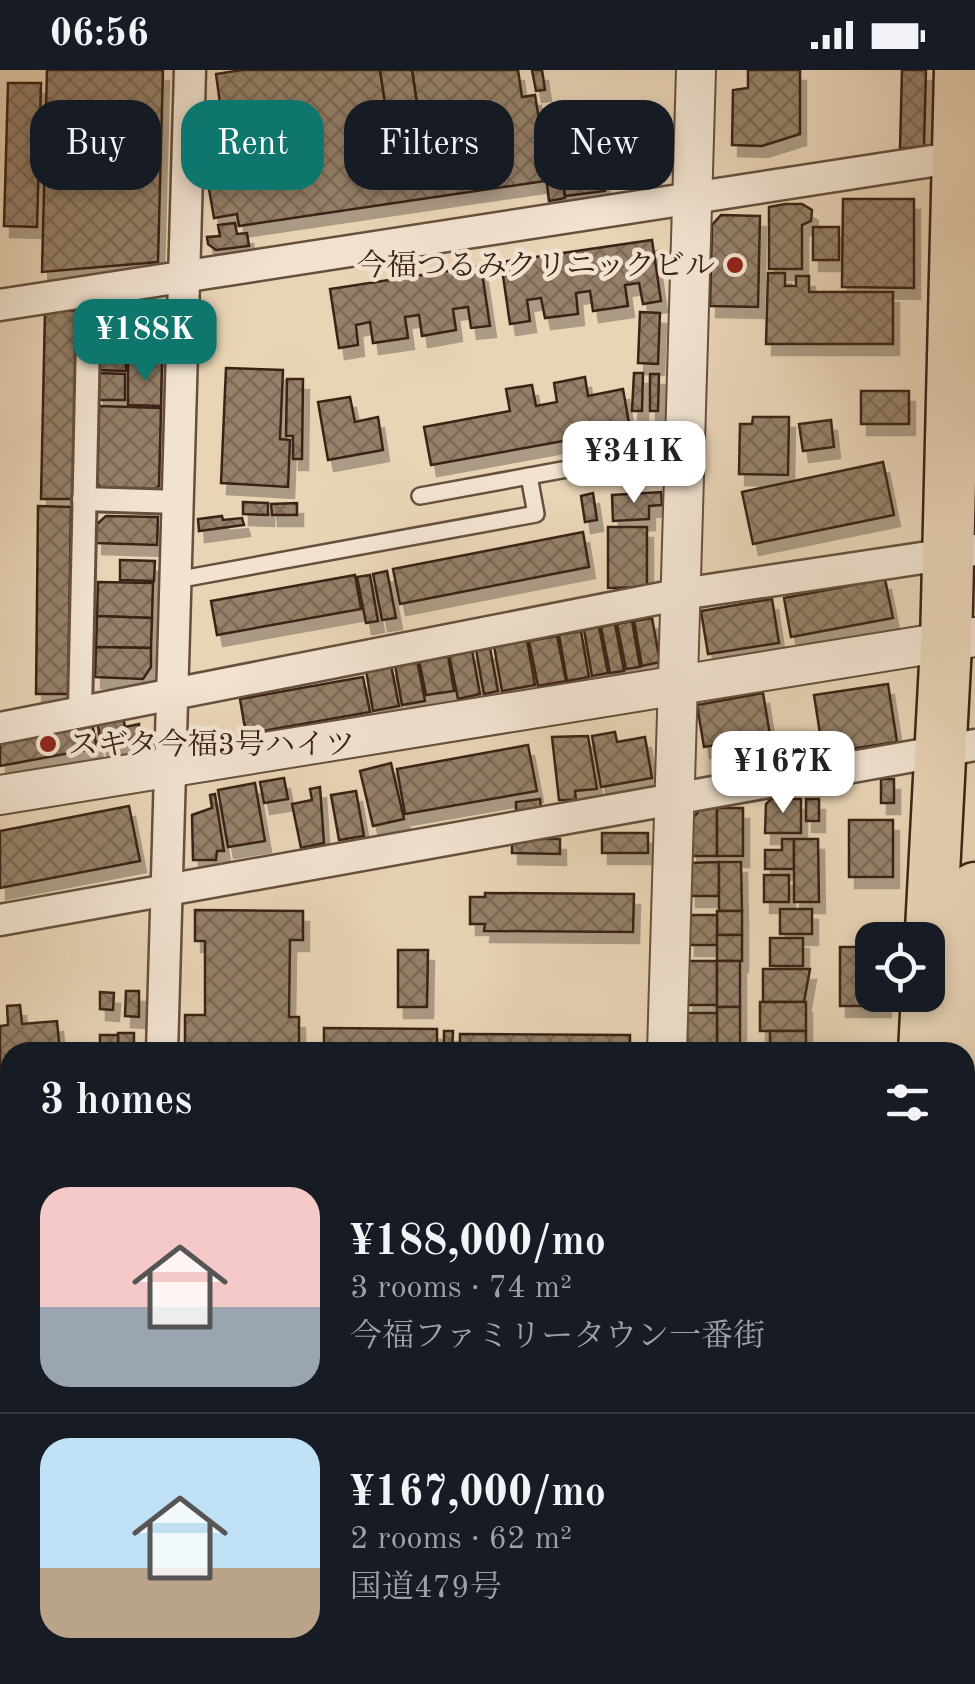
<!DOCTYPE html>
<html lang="en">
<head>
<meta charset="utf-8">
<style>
  body { margin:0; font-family:"Old Standard TT","Noto Serif JP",serif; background:#20242c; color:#f1f3f6; height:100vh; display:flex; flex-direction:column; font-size:38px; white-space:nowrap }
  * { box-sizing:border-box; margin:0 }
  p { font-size:32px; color:#9ea1a6 }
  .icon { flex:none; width:55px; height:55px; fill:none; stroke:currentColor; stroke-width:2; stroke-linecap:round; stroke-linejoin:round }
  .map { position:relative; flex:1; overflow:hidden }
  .details { position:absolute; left:0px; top:972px; width:975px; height:642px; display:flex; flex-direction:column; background:#171b24; border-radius:30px 30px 0 0; box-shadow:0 5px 15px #0003 }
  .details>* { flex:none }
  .banner { position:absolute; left:30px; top:30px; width:915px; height:90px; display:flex; gap:20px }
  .controls { position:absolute; left:855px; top:852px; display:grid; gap:20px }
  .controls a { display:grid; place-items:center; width:90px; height:90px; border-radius:20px; background:#171b24; box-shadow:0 5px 15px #0003; font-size:50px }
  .price { position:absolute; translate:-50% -85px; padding:0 22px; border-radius:20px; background:#fff; color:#222; font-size:32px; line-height:65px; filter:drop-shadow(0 2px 5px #0008) }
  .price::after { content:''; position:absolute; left:50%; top:60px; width:30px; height:22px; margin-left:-15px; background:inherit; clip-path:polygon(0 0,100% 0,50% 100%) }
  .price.on { background:#0f766e; color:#fff }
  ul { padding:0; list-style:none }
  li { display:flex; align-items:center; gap:30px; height:250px; padding:0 40px }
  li+li { border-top:2px solid #363941 }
  li span { display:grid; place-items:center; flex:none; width:280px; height:200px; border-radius:30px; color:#555 }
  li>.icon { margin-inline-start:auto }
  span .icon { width:120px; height:120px; fill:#fffc; stroke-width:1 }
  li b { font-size:42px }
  h2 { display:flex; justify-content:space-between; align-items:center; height:120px; padding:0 40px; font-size:42px }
  .chip { padding:0 35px; border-radius:30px; background:#171b24; box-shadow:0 5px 15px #0003; font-size:35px; line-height:90px }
  .chip.on { background:#0f766e; color:#fff }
  .status { display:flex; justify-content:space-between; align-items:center; height:70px; padding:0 50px; background:#171b24; direction:ltr }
  .status svg { height:28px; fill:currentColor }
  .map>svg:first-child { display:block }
  .water { fill:#ae987f; stroke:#806a55; stroke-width:2.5 }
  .building { fill:url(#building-cross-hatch); stroke:#3b2415; stroke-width:2.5; filter:url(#shadow) }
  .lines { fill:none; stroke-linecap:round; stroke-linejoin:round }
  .service-casing { stroke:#66503d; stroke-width:20 }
  .pedestrian-casing { stroke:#66503d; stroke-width:28 }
  .minor-casing { stroke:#66503d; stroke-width:35 }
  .tertiary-casing { stroke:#66503d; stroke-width:42 }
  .trunk-casing { stroke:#3b2415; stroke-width:55 }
  .service { stroke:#f1e3d0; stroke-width:15 }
  .pedestrian { stroke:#f1e3d0; stroke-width:22 }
  .minor { stroke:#f1e3d0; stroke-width:30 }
  .tertiary { stroke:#f1e3d0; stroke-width:38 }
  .trunk { stroke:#e9d4b6; stroke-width:50 }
  .poi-dot { fill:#8f2418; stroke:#f1e3d0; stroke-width:4 }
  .labels { text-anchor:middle; stroke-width:9; stroke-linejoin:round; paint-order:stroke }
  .poi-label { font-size:30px; fill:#3b2415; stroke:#f1e3d0; text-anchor:end }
</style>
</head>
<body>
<div class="status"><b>06:56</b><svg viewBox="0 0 49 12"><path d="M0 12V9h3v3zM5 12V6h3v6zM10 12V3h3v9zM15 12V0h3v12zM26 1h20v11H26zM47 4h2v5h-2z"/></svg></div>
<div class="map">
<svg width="975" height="1614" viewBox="0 0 975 1614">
  <defs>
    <pattern id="building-cross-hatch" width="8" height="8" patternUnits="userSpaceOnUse" patternTransform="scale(2.5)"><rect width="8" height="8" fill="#958069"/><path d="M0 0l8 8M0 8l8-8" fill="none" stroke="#7b6955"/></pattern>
    <filter id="shadow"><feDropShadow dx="6" dy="11" stdDeviation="0" flood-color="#0004"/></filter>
  </defs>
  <rect width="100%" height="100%" fill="#e9d4b6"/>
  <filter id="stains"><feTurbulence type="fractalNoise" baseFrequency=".002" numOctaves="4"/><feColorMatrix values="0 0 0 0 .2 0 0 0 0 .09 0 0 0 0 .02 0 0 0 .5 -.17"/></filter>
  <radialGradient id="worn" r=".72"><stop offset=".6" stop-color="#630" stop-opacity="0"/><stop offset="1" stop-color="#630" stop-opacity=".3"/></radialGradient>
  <path class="water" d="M0,1599L10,1600V1605H105V1614H0Z"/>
  <g class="building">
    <path d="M47,0H163L158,192L42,202Z"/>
    <path d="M242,0H380L390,66L421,61L412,0H518L522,27L535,25L540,55L633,42L635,57L661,53L667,93L239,156L237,144L214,148L209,119L228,116L222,76L213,77L209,50L222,48L216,4Z"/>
    <path d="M380,0H412L421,61L390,66Z"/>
    <path d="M532,0H542L545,20L536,21Z"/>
    <path d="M748,0H800V64L762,76L732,75L733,20L748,18Z"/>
    <path d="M902,0H926L924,76L900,79Z"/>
    <path d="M8,13H41L37,157L4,156Z"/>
    <path d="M603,106L605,121L565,126L563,112Z"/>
    <path d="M563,112L565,128L549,131L547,114Z"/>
    <path d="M843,129H914V218L842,217Z"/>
    <path d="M785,134H802L812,140L811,151L802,155V199H769V137Z"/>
    <path d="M721,145L760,146L758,237L710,236L712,155Z"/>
    <path d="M235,153L237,164L247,163L249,176L216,180L208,174L207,167L220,166L218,155Z"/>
    <rect x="813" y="157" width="26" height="33"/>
    <path d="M652,170L661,231L643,234L639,213L625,215L628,236L593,241L590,221L576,223L578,244L545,248L541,228L527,230L530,251L510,254L501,192Z"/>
    <path d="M481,196L490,256L471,258L468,237L453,239L456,260L422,266L419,245L405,247L408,268L373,273L370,252L356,255L358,275L339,278L330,219Z"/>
    <path d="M768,203H785V216H796V206H809V222H893V274H766Z"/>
    <path d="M130,233H157L162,238V268H130Z"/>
    <path d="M45,240L78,241L73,429H41Z"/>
    <path d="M640,242L660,243L658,294L638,293Z"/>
    <path d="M129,270L162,271V290L128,289Z"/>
    <path d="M98,275L126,276V301L98,300Z"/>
    <path d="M128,292H162L161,336L128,335Z"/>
    <path d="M226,298L283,300L280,369L290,370L288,417L221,413Z"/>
    <path d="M98,303L125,304V330H98Z"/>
    <path d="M634,303H643L642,341H632Z"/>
    <path d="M650,304H659L658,341H650Z"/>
    <path d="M585,307L588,326L623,319L630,359L431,395L424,357L510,341L506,319L532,315L536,336L557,332L554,313Z"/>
    <path d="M287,309H303L302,389H293V366H286Z"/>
    <rect x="861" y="321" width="48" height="33"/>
    <path d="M350,327L355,352L378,347L383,380L328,390L318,332Z"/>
    <path d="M99,336L161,338L159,416L154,420L102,419L97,413Z"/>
    <path d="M753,347H789L788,405L739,404L740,354H752Z"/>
    <path d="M831,350L834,377L803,381L799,354Z"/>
    <path d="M883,392L894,445L753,474L742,422Z"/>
    <path d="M661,422L662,435L649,436V449L613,451L612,425Z"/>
    <path d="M593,423L597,450L585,452L581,426Z"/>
    <path d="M243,432L268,433V445L243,444Z"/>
    <path d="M297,433V445H272L271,434Z"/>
    <path d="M38,436L71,437L68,624H36Z"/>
    <path d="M106,446L158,447L157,475L96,473L97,454Z"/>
    <path d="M222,446L223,450L242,448L244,455L199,461L198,449Z"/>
    <path d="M608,457H647V517L608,518Z"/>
    <path d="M583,462L589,497L400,534L393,499Z"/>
    <path d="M120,490L155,491L154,511L120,510Z"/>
    <path d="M387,501L396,548L382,550L373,504Z"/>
    <path d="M355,505L361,539L217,565L211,531Z"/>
    <path d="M370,505L378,551L366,553L357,507Z"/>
    <path d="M885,509L893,548L791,567L784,528Z"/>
    <path d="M98,512L153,513L152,548L97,546Z"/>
    <path d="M772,529L779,573L708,584L701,541Z"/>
    <path d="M97,546L152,548L151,578L96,577Z"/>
    <path d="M652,548L660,592L642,596L634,551Z"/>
    <path d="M632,551L640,597L626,599L617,554Z"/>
    <path d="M615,554L624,601L610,603L601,557Z"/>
    <path d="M599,557L608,603L592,606L584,560Z"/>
    <path d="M581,561L589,607L567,611L559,565Z"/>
    <path d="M557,566L566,611L538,616L529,571Z"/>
    <path d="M527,570L535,615L502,621L494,576Z"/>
    <path d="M96,577L151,578V597L143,609L95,607Z"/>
    <path d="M490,578L498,621L484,624L476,580Z"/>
    <path d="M472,580L480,624L458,629L449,585Z"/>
    <path d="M448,585L454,621L426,625L419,590Z"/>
    <path d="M417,590L425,631L402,635L395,595Z"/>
    <path d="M391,595L399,636L373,641L366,600Z"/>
    <path d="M363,607L370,642L246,664L240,629Z"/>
    <path d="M888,614L897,672L823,683L814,625Z"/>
    <path d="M763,623L770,665L704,677L697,635Z"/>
    <path d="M123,646L125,657L139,654V673L102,680L97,651Z"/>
    <path d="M92,653L97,678L0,696V670Z"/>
    <path d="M615,662L617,672L645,667L652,708L601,717L592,666Z"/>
    <path d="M588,666L597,719L575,721L576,730H559L552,667Z"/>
    <path d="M528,675L537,721L405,744L397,699Z"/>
    <path d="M391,693L404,749L373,756L360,701Z"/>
    <path d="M284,708L288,729L264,733L260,712Z"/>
    <rect x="881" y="709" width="13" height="24"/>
    <path d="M255,713L265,771L228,777L218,720Z"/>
    <path d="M320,717L324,773L301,778L292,734L312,730L310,719Z"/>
    <path d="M356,721L364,766L339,770L331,725Z"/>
    <path d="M215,724L224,781H217L216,790H193L192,745L212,738L210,725Z"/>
    <path d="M540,729L541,738L516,741V732Z"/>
    <path d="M771,729H801V763H765L766,734Z"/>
    <rect x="806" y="729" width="13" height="22"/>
    <path d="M129,736L140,791L0,818V761Z"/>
    <path d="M702,738H717V786H691L692,749Z"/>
    <rect x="717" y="738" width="26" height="48"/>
    <rect x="849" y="750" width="44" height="57"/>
    <rect x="602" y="763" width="46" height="20"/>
    <path d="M512,769H560V784L512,783Z"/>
    <path d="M782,769H794V799H765V780H782Z"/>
    <path d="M794,769H818L819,832H794Z"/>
    <path d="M719,792V826H690V793Z"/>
    <path d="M719,792H741L742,841H719Z"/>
    <rect x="764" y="805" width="25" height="27"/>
    <path d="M485,823L634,824L633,862L484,861L485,854H470V827H485Z"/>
    <rect x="780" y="839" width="32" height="25"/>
    <path d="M195,840L303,841V870H290L289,947H299V982L185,980V945H205V871H195Z"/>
    <rect x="717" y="841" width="25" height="24"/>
    <rect x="689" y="845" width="28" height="30"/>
    <rect x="717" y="865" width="25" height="26"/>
    <rect x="770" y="868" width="33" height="28"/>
    <path d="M840,877H872V925H885V936H840Z"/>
    <path d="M398,880H428L427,937H398Z"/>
    <rect x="687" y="891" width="30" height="44"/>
    <rect x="717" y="891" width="23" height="46"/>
    <path d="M763,899H810L804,932H763Z"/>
    <path d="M126,921H139V947L125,946Z"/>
    <path d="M100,922L114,923L113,940L100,939Z"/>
    <rect x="760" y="932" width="46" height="29"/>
    <path d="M20,935L22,954L57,951L60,982H10V1065L0,1066V956L8,955L7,936Z"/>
    <rect x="717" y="937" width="23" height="45"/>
    <rect x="687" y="943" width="30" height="39"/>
    <path d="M324,958L437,959V982H324Z"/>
    <path d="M444,961H453L452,982H444Z"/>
    <rect x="770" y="961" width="36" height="21"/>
    <rect x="118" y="963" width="16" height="13"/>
    <path d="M460,964L630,965V982H460Z"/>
    <rect x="100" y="965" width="18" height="12"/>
    <path d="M10,1283V1341L0,1343V1285Z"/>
    <rect x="0" y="1402" width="10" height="21"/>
    <rect x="0" y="1423" width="10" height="22"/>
    <rect x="0" y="1445" width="10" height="18"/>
    <rect x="0" y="1463" width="10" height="20"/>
    <rect x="0" y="1483" width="10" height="23"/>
    <rect x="0" y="1506" width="10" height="21"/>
    <rect x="0" y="1527" width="10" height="22"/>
    <rect x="172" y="1605" width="38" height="9"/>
    <path d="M219,1605H253V1614H216Z"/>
    <rect x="253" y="1605" width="50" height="9"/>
    <path d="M790,1605H832L831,1614H790Z"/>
  </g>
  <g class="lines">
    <g class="service-casing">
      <g id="service">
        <path d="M420,426L682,378"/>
        <path d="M176,510L536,444L529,406"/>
        <path d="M965,1358H975"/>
      </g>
    </g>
    <g class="pedestrian-casing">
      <g id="pedestrian">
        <path d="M84,429L178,432"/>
        <path d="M80,642L89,223"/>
      </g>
    </g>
    <g class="minor-casing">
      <g id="minor">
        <path d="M0,235L958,87"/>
        <path d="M0,658L682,524L975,480"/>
        <path d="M0,850L975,675"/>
        <path d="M162,982L190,0"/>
        <path d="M965,1080H975"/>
        <path d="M0,1197L10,1196"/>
        <path d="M0,1369L10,1367"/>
        <path d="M0,1565L10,1566"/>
        <path d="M145,1614V1605"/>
      </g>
    </g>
    <g class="tertiary-casing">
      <g id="tertiary">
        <path d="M0,725L975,567"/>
        <path d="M667,982L696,0"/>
      </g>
    </g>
    <g class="trunk-casing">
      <g id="trunk">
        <path d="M928,917L946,575L960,0"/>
        <path d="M924,982L927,925"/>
        <path d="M965,1028L975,818"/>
        <path d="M927,1614L928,1605"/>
      </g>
    </g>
    <use href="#service" class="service"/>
    <use href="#pedestrian" class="pedestrian"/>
    <use href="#minor" class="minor"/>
    <use href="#tertiary" class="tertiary"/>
    <use href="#trunk" class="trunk"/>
  </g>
  <g class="poi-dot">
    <circle cx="735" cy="195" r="10"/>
    <circle cx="48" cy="674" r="10"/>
  </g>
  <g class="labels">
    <g class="poi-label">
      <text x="715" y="205">今福つるみクリニックビル</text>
      <text x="68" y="684" text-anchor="start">スギタ今福3号ハイツ</text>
    </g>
  </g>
  <rect width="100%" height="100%" filter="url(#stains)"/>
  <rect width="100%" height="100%" fill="url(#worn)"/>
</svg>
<div class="controls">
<a><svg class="icon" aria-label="locate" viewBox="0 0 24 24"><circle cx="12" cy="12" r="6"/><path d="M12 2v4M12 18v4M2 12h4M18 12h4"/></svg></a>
</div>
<b class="price on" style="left:145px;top:314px">¥188K</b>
<b class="price" style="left:634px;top:436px">¥341K</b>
<b class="price" style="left:783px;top:746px">¥167K</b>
<div class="banner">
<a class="chip">Buy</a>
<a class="chip on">Rent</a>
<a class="chip">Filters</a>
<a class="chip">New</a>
</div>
<section class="details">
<h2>3 homes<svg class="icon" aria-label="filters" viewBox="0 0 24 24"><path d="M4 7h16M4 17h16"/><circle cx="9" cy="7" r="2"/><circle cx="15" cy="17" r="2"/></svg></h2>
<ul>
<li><span style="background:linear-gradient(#f6c9c9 60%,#9aa5b1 0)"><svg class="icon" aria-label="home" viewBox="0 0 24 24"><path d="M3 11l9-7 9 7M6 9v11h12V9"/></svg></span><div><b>¥188,000/mo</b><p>3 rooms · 74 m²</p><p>今福ファミリータウン一番街</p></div></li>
<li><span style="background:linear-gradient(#bfe0f5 65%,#b9a48a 0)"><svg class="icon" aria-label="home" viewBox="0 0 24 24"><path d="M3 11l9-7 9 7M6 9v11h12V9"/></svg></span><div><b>¥167,000/mo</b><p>2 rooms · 62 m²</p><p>国道479号</p></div></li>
</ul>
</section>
</div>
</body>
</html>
